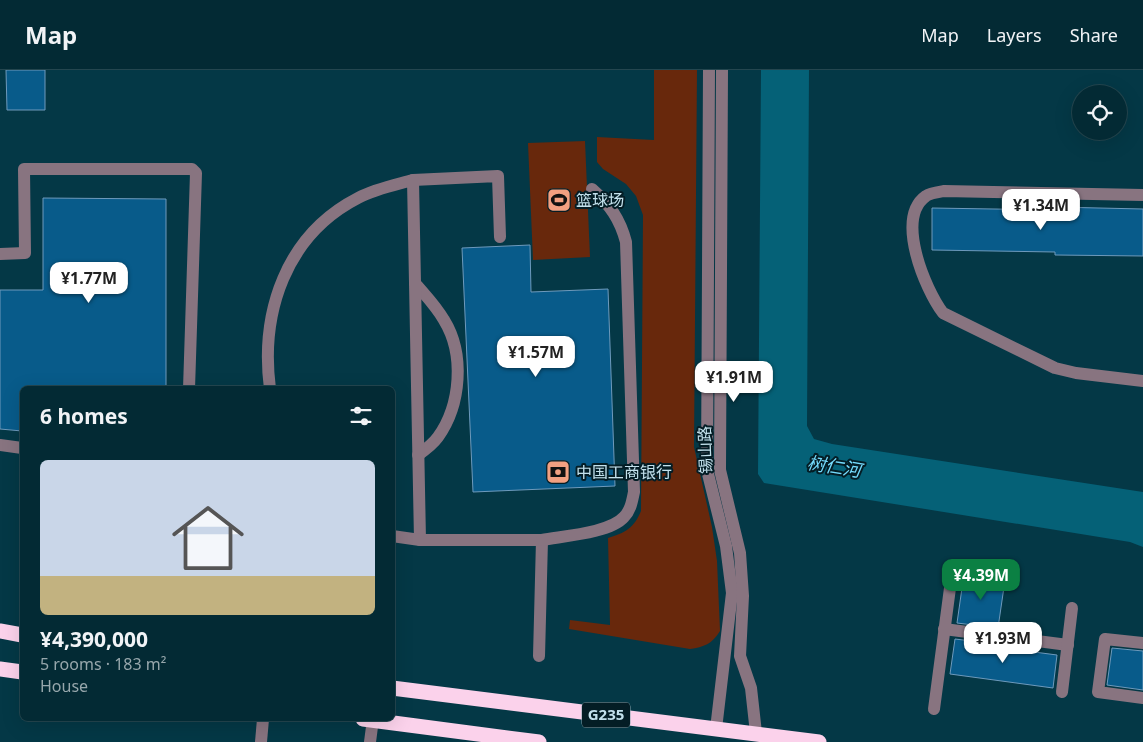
<!DOCTYPE html>
<html lang="en">
<head>
<meta charset="utf-8">
<style>
  body { margin:0; font-family:"Noto Sans","Noto Sans SC",sans-serif; background:#113640; color:#f1f3f6; height:100vh; display:flex; flex-direction:column; font-size:19px; white-space:nowrap }
  * { box-sizing:border-box; margin:0 }
  p { font-size:16px; color:#97a7ac }
  .icon { flex:none; width:28px; height:28px; fill:none; stroke:currentColor; stroke-width:2; stroke-linecap:round; stroke-linejoin:round }
  .map { position:relative; flex:1; overflow:hidden }
  .details { position:absolute; left:20px; top:316px; width:375px; height:335px; display:flex; flex-direction:column; background:#032a34; border-radius:8px; box-shadow:0 5px 20px #0002,0 0 0 1px #24464f }
  .details>* { flex:none }
  .buttons { position:absolute; left:1072px; top:15px; display:grid; gap:10px }
  .buttons a { display:grid; place-items:center; width:55px; height:55px; border-radius:50%; background:#032a34; box-shadow:0 5px 20px #0002,0 0 0 1px #24464f; font-size:25px }
  .price { position:absolute; translate:-50% -42px; padding:0 11px; border-radius:10px; background:#fff; color:#222; font-size:16px; line-height:32px; filter:drop-shadow(0 1px 2px #0008) }
  .price::after { content:''; position:absolute; left:50%; top:30px; width:15px; height:11px; margin-left:-8px; background:inherit; clip-path:polygon(0 0,100% 0,50% 100%) }
  .price.selected { background:#0b8043; color:#fff }
  ul { padding:0; list-style:none }
  li { display:grid; align-content:center; gap:10px; height:265px; padding:0 20px }
  li+li { border-top:1px solid #24464f }
  li span { display:grid; place-items:center; height:155px; border-radius:8px; color:#555 }
  li>.icon { margin-inline-start:auto }
  span .icon { width:90px; height:90px; fill:#fffc; stroke-width:1 }
  li b { font-size:21px }
  h2 { display:flex; justify-content:space-between; align-items:center; height:60px; padding:0 20px; font-size:21px }
  header { display:flex; align-items:center; gap:30px; box-sizing:border-box; height:70px; padding:0 25px; background:#032a34; border-bottom:1px solid #24464f }
  header strong { font-size:24px }
  nav { display:flex; gap:28px; margin-inline-start:auto; font-size:18px }
  .map>svg:first-child { display:block }
  .green { fill:#68280c }
  .water { fill:#056177 }
  .building { fill:#085b8a; stroke:#6e9abc }
  .lines { fill:none; stroke-linecap:round; stroke-linejoin:round }
  .minor { stroke:#887480; stroke-width:12 }
  .highway { stroke:#fbd2eb; stroke-width:15 }
  .labels { text-anchor:middle; stroke-width:4; stroke-linejoin:round; paint-order:stroke }
  .shield { fill:#041d25; stroke:#8aa6b0; stroke-width:1 }
  .shield-label { font-size:15px; font-weight:bold; fill:#c3e1ec }
  .poi-label { font-size:16px; fill:#c3e1ec; stroke:#041d25; text-anchor:start }
  .street-label { font-size:16px; fill:#c3e1ec; stroke:#041d25 }
  .water-label { font-size:18px; font-style:italic; fill:#74dbfd; stroke:#041d25 }
</style>
</head>
<body>
<header>
<strong>Map</strong>
<nav><a>Map</a><a>Layers</a><a>Share</a></nav>
</header>
<div class="map">
<svg width="1143" height="672" viewBox="0 0 1143 672">
  <rect width="100%" height="100%" fill="#043846"/>
  <g class="green">
    <path d="M654,0H697L694,377L712,457L717,491L720,561C712,574 704,577 690,579L569,559L570,550L610,555L608,468C625,463 634,458 641,441L643,145L636,126L626,114L603,99L597,92V67L654,70Z"/>
    <path d="M585,71L590,187L533,190L528,73Z"/>
  </g>
  <path class="water" d="M761,0H809L807,356L814,369L832,374L1143,422V477L1130,472L764,413L758,404Z"/>
  <g class="building">
    <path d="M6,0H45V40H7Z"/>
    <path d="M43,128L166,129V319H22V361L0,359V220H43Z"/>
    <path d="M1055,137L1143,139V186L1055,185V182L932,180V138L1055,140Z"/>
    <path d="M530,175L531,222L608,219L615,416L473,422L462,178Z"/>
    <path d="M964,504L1005,510L998,558L957,553Z"/>
    <path d="M955,569L996,574V577L1057,585L1053,618L950,604Z"/>
    <path d="M1112,578L1143,581V620L1107,615Z"/>
  </g>
  <g class="lines">
    <g class="minor">
      <path d="M709,0L707,400L726,476L732,523L716,659"/>
      <path d="M722,0L720,400L740,483L743,526L740,586L751,618L756,663"/>
      <path d="M413,110L498,106L500,167"/>
      <path d="M1143,125L944,121C938,122 930,123 926,126C895,148 925,219 943,243L1055,298L1076,303L1143,311"/>
      <path d="M0,184L25,183L24,99H192L196,103L189,319"/>
      <path d="M415,213C425,225 436,236 444,250C465,284 461,335 438,367C433,374 425,380 418,385"/>
      <path d="M270,319C260,242 286,165 358,128C375,119 395,115 413,110L420,470"/>
      <path d="M0,375L22,378"/>
      <path d="M392,466L420,470H542L539,586"/>
      <path d="M542,470C563,466 610,463 624,447C631,440 632,431 634,422L626,172C620,149 610,135 592,119"/>
      <path d="M944,559L1068,575"/>
      <path d="M1143,573L1105,569L1098,622L1143,628"/>
      <path d="M1062,622L1072,538"/>
      <path d="M934,639L950,518"/>
      <path d="M261,672L263,649"/>
      <path d="M370,672L373,649"/>
    </g>
    <g class="highway">
      <path d="M0,561L22,565"/>
      <path d="M0,599L22,602"/>
      <path d="M392,618L819,672"/>
      <path d="M363,649L539,672"/>
    </g>
  </g>
  <defs>
    <g id="stadium-square" transform="scale(1.25)"><rect x="-9" y="-9" width="18" height="18" rx="4" fill="#f2a081" stroke="#041d25"/><path d="M0-5a6.5 5 0 1 0 0 10a6.5 5 0 1 0 0-10ZM-3.5-1.8h7v3.6h-7Z" fill="#111"/></g>
    <g id="bank-square" transform="scale(1.25)"><rect x="-9" y="-9" width="18" height="18" rx="4" fill="#f2a081" stroke="#041d25"/><path d="M-6-4H6V4H-6ZM0-2.3a2.3 2.3 0 1 0 0 4.6a2.3 2.3 0 1 0 0-4.6Z" fill="#111"/></g>
  </defs>
  <g fill-rule="evenodd">
    <use href="#stadium-square" x="559" y="130"/>
    <use href="#bank-square" x="558" y="402"/>
  </g>
  <g class="labels">
    <rect class="shield" x="582" y="632.5" width="48" height="25" rx="4"/>
    <g class="shield-label">
      <text x="606" y="650">G235</text>
    </g>
    <g class="poi-label">
      <text x="576" y="136">篮球场</text>
      <text x="576" y="408">中国工商银行</text>
    </g>
    <g class="street-label">
      <text transform="translate(705 380) rotate(-92)" y="6">锡山路</text>
    </g>
    <g class="water-label">
      <text transform="translate(834 397) rotate(9)" y="6">树仁河</text>
    </g>
  </g>
</svg>
<div class="buttons">
<a><svg class="icon" aria-label="locate" viewBox="0 0 24 24"><circle cx="12" cy="12" r="6"/><path d="M12 2v4M12 18v4M2 12h4M18 12h4"/></svg></a>
</div>
<b class="price" style="left:1041px;top:161px">¥1.34M</b>
<b class="price" style="left:89px;top:234px">¥1.77M</b>
<b class="price" style="left:536px;top:308px">¥1.57M</b>
<b class="price" style="left:734px;top:333px">¥1.91M</b>
<b class="price selected" style="left:981px;top:531px">¥4.39M</b>
<b class="price" style="left:1003px;top:594px">¥1.93M</b>
<section class="details">
<h2>6 homes<svg class="icon" aria-label="filters" viewBox="0 0 24 24"><path d="M4 7h16M4 17h16"/><circle cx="9" cy="7" r="2"/><circle cx="15" cy="17" r="2"/></svg></h2>
<ul>
<li><span style="background:linear-gradient(#c9d6e8 75%,#c2b280 0)"><svg class="icon" aria-label="home" viewBox="0 0 24 24"><path d="M3 11l9-7 9 7M6 9v11h12V9"/></svg></span><div><b>¥4,390,000</b><p>5 rooms · 183 m²</p><p>House</p></div></li>
</ul>
</section>
</div>
</body>
</html>
